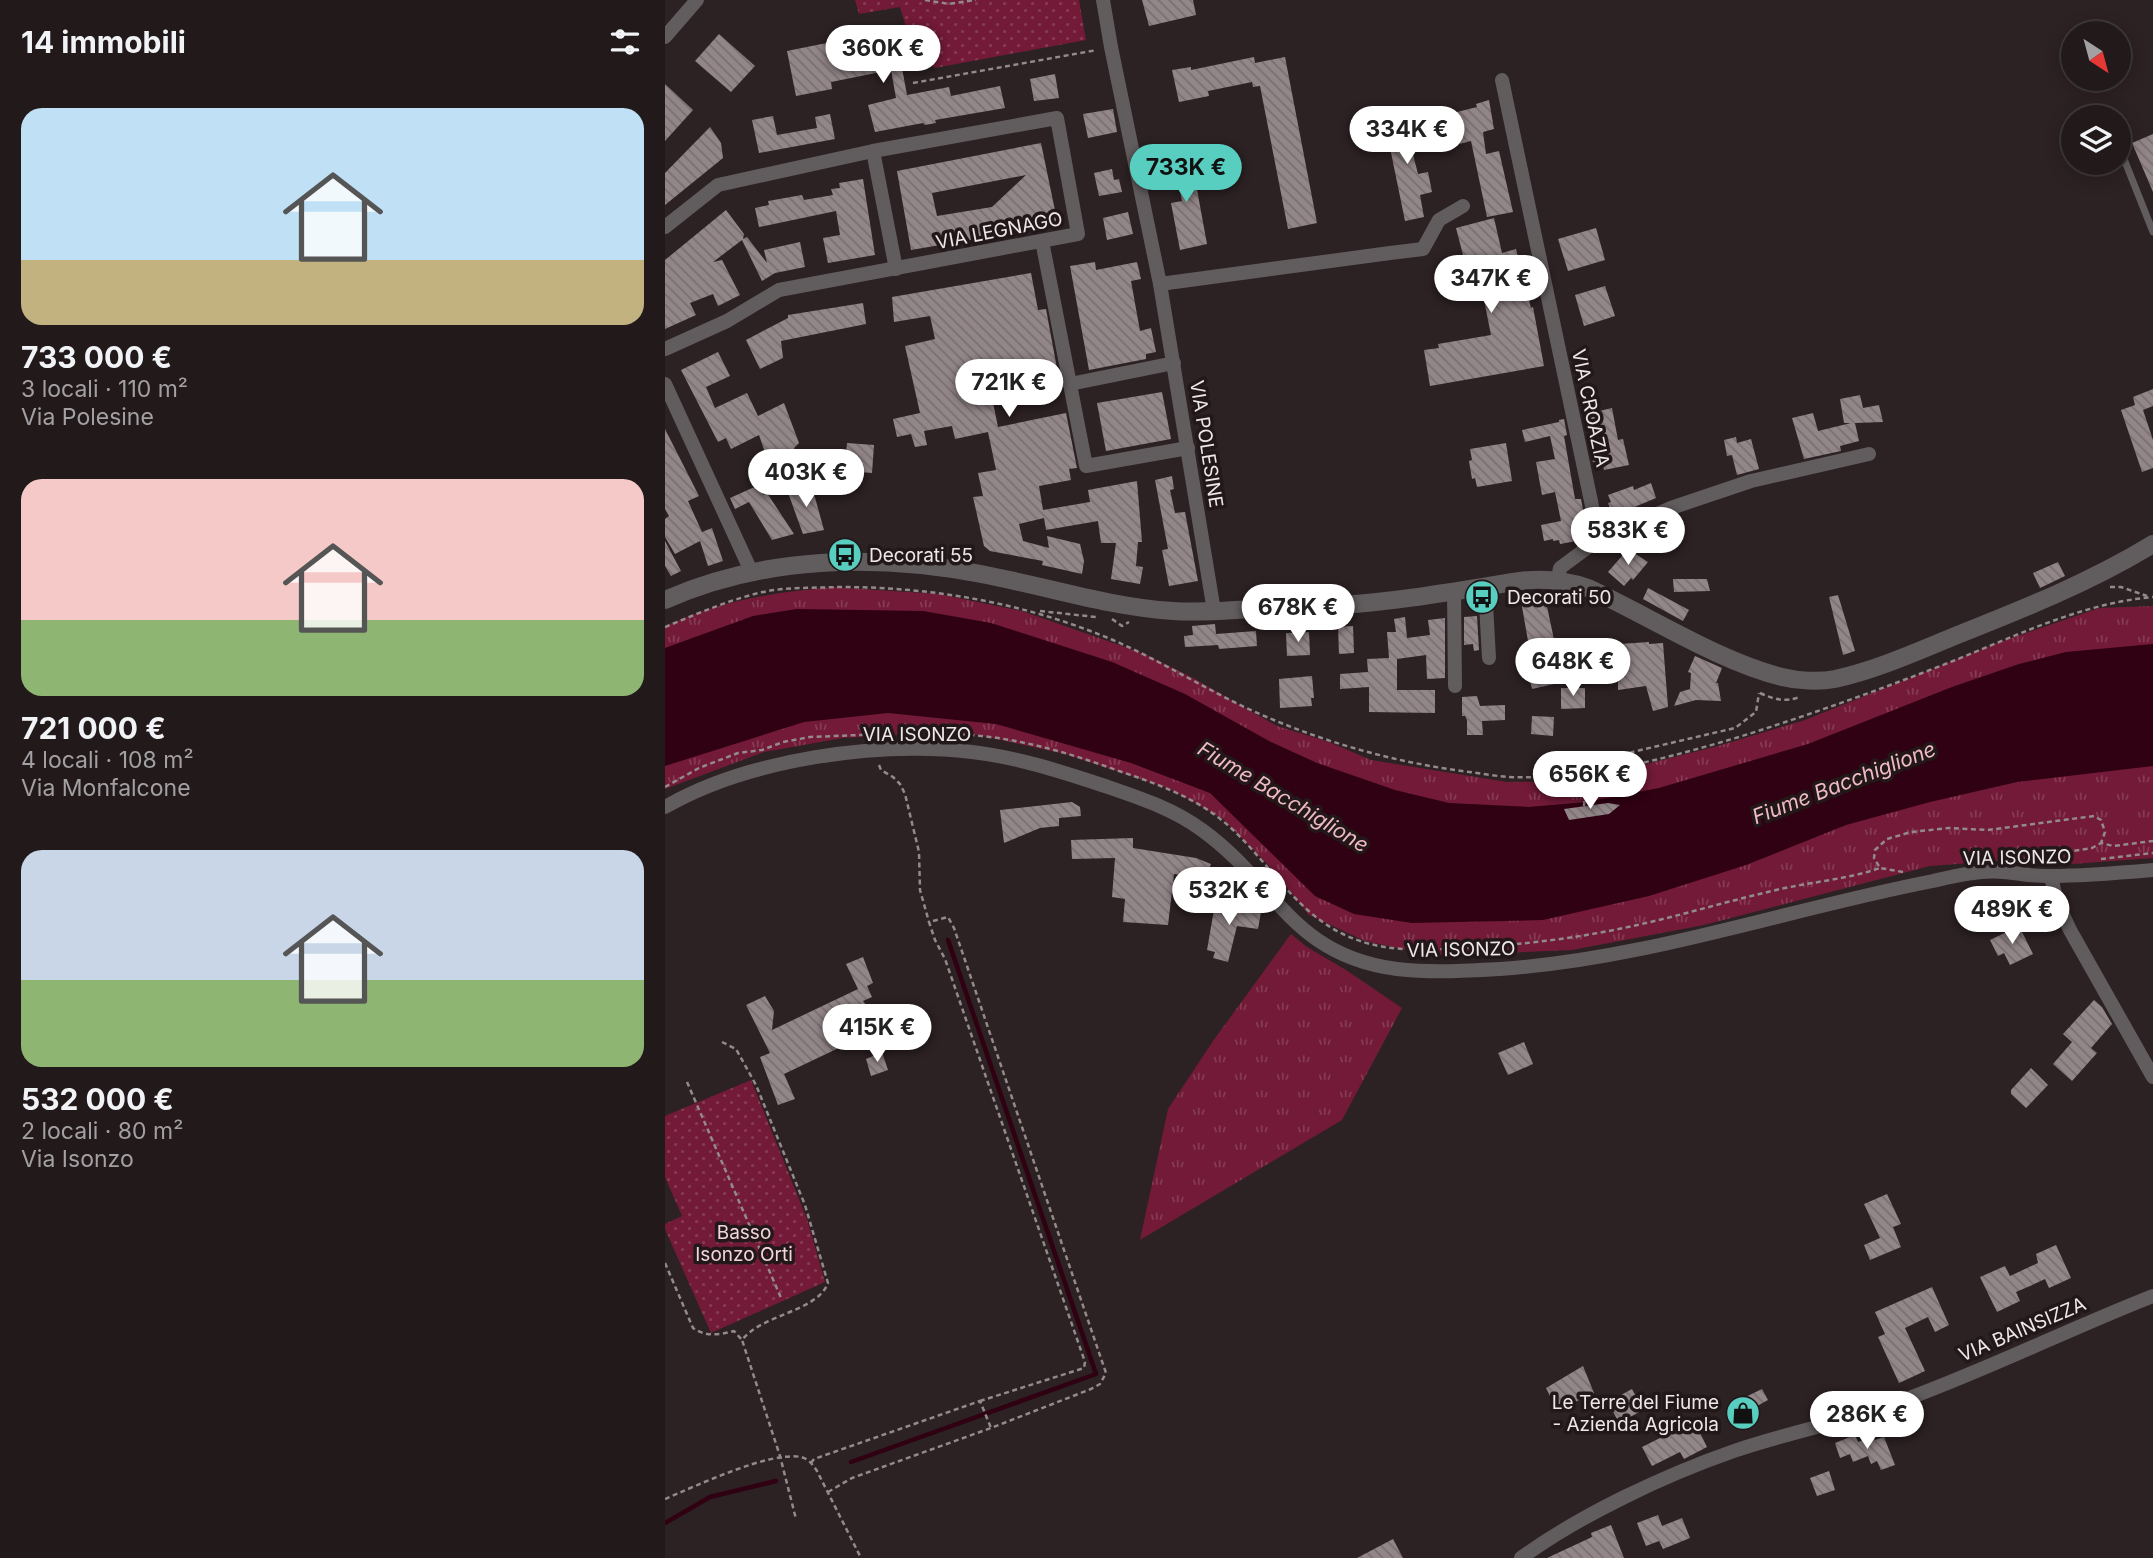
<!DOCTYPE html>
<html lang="it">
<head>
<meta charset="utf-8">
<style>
  body { margin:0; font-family:Inter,sans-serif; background:#2d2627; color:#f1f3f6; height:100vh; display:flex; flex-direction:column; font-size:26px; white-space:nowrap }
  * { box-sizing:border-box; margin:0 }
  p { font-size:23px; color:#a2a0a2 }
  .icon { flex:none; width:38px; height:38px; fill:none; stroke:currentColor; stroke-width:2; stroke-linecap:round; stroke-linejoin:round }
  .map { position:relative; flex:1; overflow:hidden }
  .drawer { display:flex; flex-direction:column; background:#21191a; width:665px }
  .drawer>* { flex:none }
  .needle { width:46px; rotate:144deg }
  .buttons { position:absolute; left:1396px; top:21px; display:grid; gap:14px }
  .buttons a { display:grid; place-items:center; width:70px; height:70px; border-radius:50%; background:#21191a; box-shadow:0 4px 18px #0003,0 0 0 2px #3e3839; font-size:35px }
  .price { position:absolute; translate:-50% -60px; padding:0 16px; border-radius:24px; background:#fff; color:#222; font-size:23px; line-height:46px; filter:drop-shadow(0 2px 4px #0008) }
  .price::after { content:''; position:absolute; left:50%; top:42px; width:21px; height:16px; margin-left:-10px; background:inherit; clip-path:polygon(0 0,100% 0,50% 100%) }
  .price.on { background:#58cec0; color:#111 }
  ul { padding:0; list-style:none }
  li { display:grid; align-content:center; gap:14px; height:371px; padding:0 21px }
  li span { display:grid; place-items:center; height:217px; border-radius:21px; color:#555 }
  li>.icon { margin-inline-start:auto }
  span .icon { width:126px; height:126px; fill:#fffc; stroke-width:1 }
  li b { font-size:30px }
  h2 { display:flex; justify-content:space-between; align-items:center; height:84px; padding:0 21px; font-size:30px }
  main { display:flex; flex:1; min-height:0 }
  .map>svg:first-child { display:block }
  .grass { fill:url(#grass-tufts) }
  .park { fill:url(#park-dots) }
  .water { fill:#300112 }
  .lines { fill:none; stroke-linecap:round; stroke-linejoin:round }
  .stream { stroke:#300112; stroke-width:4.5 }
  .building { fill:url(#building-back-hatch); fill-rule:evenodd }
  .path { stroke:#938a8b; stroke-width:2.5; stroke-dasharray:5 3.5; stroke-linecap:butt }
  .service { stroke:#615c5d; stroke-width:7 }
  .minor { stroke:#615c5d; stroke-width:14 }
  .tertiary { stroke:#615c5d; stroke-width:18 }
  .labels { text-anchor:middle; stroke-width:7; stroke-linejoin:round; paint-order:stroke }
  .street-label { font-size:19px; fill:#eee7e8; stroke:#22181a }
  .poi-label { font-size:19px; fill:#eee7e8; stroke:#22181a; text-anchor:start }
  .park-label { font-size:19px; fill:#f1d5da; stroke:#22181a }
  .water-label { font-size:21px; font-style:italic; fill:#efbac4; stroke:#22181a }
</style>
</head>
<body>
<main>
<section class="drawer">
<h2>14 immobili<svg class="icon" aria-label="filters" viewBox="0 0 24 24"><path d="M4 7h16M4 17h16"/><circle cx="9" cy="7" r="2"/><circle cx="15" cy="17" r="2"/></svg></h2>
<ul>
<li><span style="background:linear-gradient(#bfe0f5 70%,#c2b280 0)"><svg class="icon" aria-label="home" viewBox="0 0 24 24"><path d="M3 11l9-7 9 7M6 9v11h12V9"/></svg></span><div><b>733 000 €</b><p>3 locali · 110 m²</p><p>Via Polesine</p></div></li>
<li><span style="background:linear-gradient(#f6c9c9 65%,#8fb573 0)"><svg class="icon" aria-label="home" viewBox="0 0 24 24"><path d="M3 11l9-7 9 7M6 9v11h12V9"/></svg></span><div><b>721 000 €</b><p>4 locali · 108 m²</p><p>Via Monfalcone</p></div></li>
<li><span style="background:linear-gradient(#c9d6e8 60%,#8fb573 0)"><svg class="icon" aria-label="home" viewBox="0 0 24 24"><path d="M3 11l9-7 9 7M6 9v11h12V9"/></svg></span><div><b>532 000 €</b><p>2 locali · 80 m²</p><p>Via Isonzo</p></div></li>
</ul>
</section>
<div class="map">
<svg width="1488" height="1558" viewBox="0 0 1488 1558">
  <defs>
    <pattern id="grass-tufts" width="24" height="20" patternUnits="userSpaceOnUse" patternTransform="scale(1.75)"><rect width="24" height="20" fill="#721a38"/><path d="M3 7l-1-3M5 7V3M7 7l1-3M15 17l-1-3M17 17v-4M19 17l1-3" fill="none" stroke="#863b55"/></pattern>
    <pattern id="park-dots" width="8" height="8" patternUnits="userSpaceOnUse" patternTransform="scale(1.75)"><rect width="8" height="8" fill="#721a38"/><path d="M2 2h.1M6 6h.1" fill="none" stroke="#863b55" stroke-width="1.8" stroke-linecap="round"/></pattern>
    <pattern id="building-back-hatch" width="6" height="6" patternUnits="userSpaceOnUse" patternTransform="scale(1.75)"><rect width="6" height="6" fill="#938688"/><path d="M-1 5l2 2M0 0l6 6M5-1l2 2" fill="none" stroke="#786f71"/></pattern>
  </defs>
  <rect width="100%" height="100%" fill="#2c2123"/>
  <g class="grass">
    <path d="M168,587L274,594L357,611L480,654L530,679L612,726L664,742L706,760L842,782L914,781L1053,746L1140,720L1332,643L1434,608L1488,606V858L1408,864L1333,861L1265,866L1039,925L907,950L770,956L700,941L644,915L604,866L558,819L505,789L400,754L313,735L276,732L178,738L99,752L0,789V626C58,600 105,593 168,587Z"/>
    <path d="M626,934L642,947L681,970L737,1008L677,1120L475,1240L503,1109L548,1041Z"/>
  </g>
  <g class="park">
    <path d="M190,0H414L421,40L270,68L248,50L235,7L194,14Z"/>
    <path d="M86,1080L142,1219L160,1282L46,1333L0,1229V1224L17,1216L0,1177V1116Z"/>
  </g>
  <path class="water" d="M132,609L258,611L326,623L447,662L520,694L604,741L652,763L730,790L784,803L864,807L921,802L994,788L1143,744L1287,687L1354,664L1401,652L1488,644V766L1352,782L1265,802L1181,825L1081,865L984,896L878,920L747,923L689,914L650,896L545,793L466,763L331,724L223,713L139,722L0,766V648L88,616Z"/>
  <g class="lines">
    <g class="stream">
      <path d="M186,1462L431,1374L283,940"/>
      <path d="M0,1523L45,1497L111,1481"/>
    </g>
  </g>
  <g class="building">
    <path d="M477,0H528L531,15L484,26Z"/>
    <path d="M54,34L90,66L66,92L30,61Z"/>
    <path d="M201,35L206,57L234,52L242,95L284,87L286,96L335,86L340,108L270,120L271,123L260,125L258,123L210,132L203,105L231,98L226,70L166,82L167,89L131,96L122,51Z"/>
    <path d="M589,57L590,63L620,57L652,223L623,229L595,86L588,87L587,82L543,91L544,96L514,102L507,70L526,67V70Z"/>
    <path d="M390,74L394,98L369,101L365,79Z"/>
    <path d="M0,84L28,110L0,141Z"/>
    <path d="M824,100L829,129L818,132L821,154L834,151L848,212L822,217L806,141L779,148L777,139L768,141L761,114L783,109L784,114L812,107L811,104Z"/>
    <path d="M750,107L753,123L741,125L740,123L753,174L763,172L767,192L755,195L759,217L740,221L722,133L725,132L723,121L738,118L736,109Z"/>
    <path d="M448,109L452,132L423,138L418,114Z"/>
    <path d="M165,114L170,139L94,153L87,120L108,116L112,135L152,128L150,117Z"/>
    <path d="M45,127L56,143L58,158L0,205V173Z"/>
    <path d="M1488,134V192L1467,143Z"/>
    <path d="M376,143L393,225L246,250L232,171ZM361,175L327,207L272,216L267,193Z"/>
    <path d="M526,157L542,244L515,250L506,203L517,201L513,181L502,183L498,162Z"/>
    <path d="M447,169L449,180L454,179L457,192L434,196L429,173Z"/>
    <path d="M198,179L210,255L163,263L158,238L175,235L171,211L94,227L90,208L104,205L103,201L137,195L139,200L168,195L166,189L175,188L174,183Z"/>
    <path d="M61,210L79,234L78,239L82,237L102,263L99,250L135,242L140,267L110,273L97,281L77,240L48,262L57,260L75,295L53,306L48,294L25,303L31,315L0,329V260Z"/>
    <path d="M463,212L468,234L442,240L438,218Z"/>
    <path d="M829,218L837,253L851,249L866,308L868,307L879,366L765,386L759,350L774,348L773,344L826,335L818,295L809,297L791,228Z"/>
    <path d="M931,228L940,260L903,271L893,239Z"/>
    <path d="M430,262L431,270L472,262L476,279L466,281L475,331L486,328L491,352L481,354V359L424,370L405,266Z"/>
    <path d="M366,273L373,310L381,309L393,374L325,388L333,427L401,413L412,468L404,469L406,480L374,486L378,510L425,502L423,490L472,481L477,542H473L471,566L478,567L475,584L446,579L451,543H436L433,521L381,530L379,518L354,524L358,541L384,548L382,536L415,544L419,561L417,574L377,565L378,561L325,551L319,546L308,497L318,496L313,473L331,470L323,432L290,439L287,426L259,431L262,445L250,447L246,434L232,437L228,419L255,413L240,346L270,339L265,316L229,322L227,297Z"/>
    <path d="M940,286L950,316L919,326L910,295Z"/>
    <path d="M198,303L201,324L116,341L118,358L95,369L81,340L123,318V315Z"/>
    <path d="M53,352L65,376L41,387L50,408L82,393L93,416L119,403L134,443L129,448L134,460L114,467L109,455L102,458L94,435L66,449L61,438L53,442L16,370Z"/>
    <path d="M1488,389V406L1478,410L1488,440V468L1477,472L1456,410L1470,405L1468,397Z"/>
    <path d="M497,392L506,439L441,451L432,403Z"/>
    <path d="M1195,395L1198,408L1214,405L1218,422L1190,423L1194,441L1175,446L1176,451L1139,459L1127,418L1148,413L1153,431L1186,423H1179L1175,399Z"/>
    <path d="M947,408L953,440L958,439L964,465L939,470L937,460L928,462L925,451L940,448L934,426L921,429L918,415Z"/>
    <path d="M899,419L902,435L899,436L910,499H916L923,535L917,540L895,544L894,540L888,541V539L879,541L876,525L896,521L890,492L877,495L871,462L890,459L885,436L860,442L857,430L894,422V420Z"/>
    <path d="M0,429L34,496L23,501L37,532L47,528L58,561L43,566L35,541L10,554L0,537V519L4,516L0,509Z"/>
    <path d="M1071,437L1072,443L1086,439L1094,469L1072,475L1067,455L1062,456L1059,440Z"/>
    <path d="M182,443L209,445L207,473L195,472V468L180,467Z"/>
    <path d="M841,443L847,481L812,487L810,478L807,479L804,461L807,460L805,449Z"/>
    <path d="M507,476L509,489L505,490L510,513L520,512L533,581L504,586L497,550L503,549L490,480Z"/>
    <path d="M146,483L159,530L138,534L122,490Z"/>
    <path d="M986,483L991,498L948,516L943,503L946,502L943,495L968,486L969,490Z"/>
    <path d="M94,485L98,495L102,493L129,534L107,540L84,502L70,509L65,498Z"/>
    <path d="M0,541L16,571L6,576L0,566Z"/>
    <path d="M963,549L983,562L968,580L966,578L959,586L943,572Z"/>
    <path d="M1393,562L1400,576L1375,588L1368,573Z"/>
    <path d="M1008,579H1042L1045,591L1009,592Z"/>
    <path d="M983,588L1024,610L1018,621L978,599Z"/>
    <path d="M1173,595L1190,651L1178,655L1164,597Z"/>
    <path d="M880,597L898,682L867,689L864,677L876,675L868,640L863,641L856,601Z"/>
    <path d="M812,616L814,650L809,651L808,644L799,645V617Z"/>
    <path d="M740,617L742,638L765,635L763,620L780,618V678L762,679L761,655L732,659V690H770V713L704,712V687L675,689V674L703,672L702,659L724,658L722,632H731L729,619Z"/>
    <path d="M550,624L551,634L591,631L592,646L554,649L553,645L520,647L519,636L528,635L527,626Z"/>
    <path d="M688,626L689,653L674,654L673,627Z"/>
    <path d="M644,632L645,655L622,656L621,633Z"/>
    <path d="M984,642V644L998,643L1003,707L988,711L981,686L953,690V661L941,662L940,645Z"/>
    <path d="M1030,656L1057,668L1051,683H1053L1056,701L1031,700L1009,706L1015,692L1025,689L1026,673L1023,672Z"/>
    <path d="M647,676L649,698H646L647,706L615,708L614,679Z"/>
    <path d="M896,688H920V708L896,709Z"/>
    <path d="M812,696L815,706L840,705V720L817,721L818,735H802V720L800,716H797V697Z"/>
    <path d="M867,716L889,717L888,736L866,734Z"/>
    <path d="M407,802L415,807L416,816L394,818V826L375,828L339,843L335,810Z"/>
    <path d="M943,803L955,805L944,814L904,820L899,809Z"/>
    <path d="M468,838V848L531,858L546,864L539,882L525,876L509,874L503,925L458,922L460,899L447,897L450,858L407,859L406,840Z"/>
    <path d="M551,898L570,900L569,908L596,912L593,929L572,926L563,962L548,958L550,952L542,950Z"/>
    <path d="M1354,926L1368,954L1345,965L1339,953L1333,956L1325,940Z"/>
    <path d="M198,957L208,983L202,986L207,997L198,1001L201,1005L171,1020L180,1045L119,1074L130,1099L113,1105L95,1057L105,1053L81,1005L100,996L109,1011L107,1030L193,989L181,964Z"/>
    <path d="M1429,1000L1437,1007L1447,1024L1426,1048L1432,1053L1407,1081L1388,1064L1407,1042L1398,1034Z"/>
    <path d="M859,1042L868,1064L843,1075L833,1053Z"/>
    <path d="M217,1052L223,1070L206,1076L201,1059Z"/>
    <path d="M1366,1068L1383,1085L1361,1108L1346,1094V1090Z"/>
    <path d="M1222,1194L1236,1224L1228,1227L1236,1247L1205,1260L1199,1245L1215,1238L1199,1204Z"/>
    <path d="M1391,1245L1406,1278L1384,1288L1380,1279L1365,1286L1351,1292L1355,1301L1332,1312L1315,1277L1340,1266L1345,1276L1373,1263L1371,1254Z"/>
    <path d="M1267,1287L1284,1325L1270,1332L1263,1317L1240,1328L1260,1371L1234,1383L1213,1337L1220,1334L1210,1312Z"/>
    <path d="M918,1366L929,1393L895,1409L892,1403L889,1404L881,1388Z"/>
    <path d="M967,1389L978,1410L954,1423L943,1402Z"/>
    <path d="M1097,1389L1103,1400L1092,1406L1095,1411L1072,1422L1064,1405Z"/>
    <path d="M1029,1421L1042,1447L1019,1459L1015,1452L987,1466L977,1447Z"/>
    <path d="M1190,1435L1193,1442L1208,1436L1210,1440L1219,1437L1230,1465L1216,1470L1212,1461L1206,1464L1203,1456L1188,1462L1185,1454L1175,1458L1170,1443Z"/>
    <path d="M1164,1471L1170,1490L1152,1496L1145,1478Z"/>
    <path d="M993,1515L997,1526L1017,1518L1025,1538L998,1549L994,1541L981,1546L972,1523Z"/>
    <path d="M946,1525L959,1558H882L927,1537L926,1533Z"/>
    <path d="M728,1539L738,1558H692Z"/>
  </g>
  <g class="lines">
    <g class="path">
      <path d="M260,0L284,4L311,0"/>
      <path d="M248,83L432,50"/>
      <path d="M1445,587H1456L1482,596"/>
      <path d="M375,611L431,617"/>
      <path d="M447,619L457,626L464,622"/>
      <path d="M0,627C34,613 68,598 103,591C126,587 151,588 174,587C269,587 360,603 448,640C496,661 540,689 588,711C655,741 724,761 797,771C813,773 829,776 844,777C923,780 999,759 1074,737C1147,714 1217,689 1288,661C1353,635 1418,603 1488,597"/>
      <path d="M1095,693C1110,700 1120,702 1135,697"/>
      <path d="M279,734C340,734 396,750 454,771C495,785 533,798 566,828C602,861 628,907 672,931C716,955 762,950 811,947C862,944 913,938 963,927C1011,917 1059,902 1107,891C1143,882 1180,880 1215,868"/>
      <path d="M927,759L929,772"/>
      <path d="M906,763L950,756L1070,728L1091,712L1094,693"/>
      <path d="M214,765L216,770L228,777L235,784L240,794L254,852L255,890L264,922"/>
      <path d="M0,787L34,768L73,753L97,750L118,742L145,737L219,734"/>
      <path d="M919,806L921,775"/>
      <path d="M1359,859L1427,848L1436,843L1448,846L1488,841"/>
      <path d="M1436,859L1488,853"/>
      <path d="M1238,872L1215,868L1209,858L1210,850L1222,839L1246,832L1284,828L1323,830L1429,816L1436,820L1440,832L1436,843"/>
      <path d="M57,1042L71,1049L91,1085L140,1205L163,1283C152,1312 97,1314 77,1340L115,1456L131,1519"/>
      <path d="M22,1082L117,1300"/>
      <path d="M0,1263L28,1328C41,1337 54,1335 69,1331L77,1340"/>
      <path d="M146,1463L149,1459L315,1401L326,1428"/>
      <path d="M163,1492L187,1478L326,1428L426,1389L435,1384L441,1373L289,928L283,917L264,922L270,940L280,959L420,1362L419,1368L315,1401"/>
      <path d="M0,1499C31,1486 104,1451 136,1457C144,1459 148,1465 152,1471L196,1558"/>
    </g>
    <path class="service" d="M1459,159L1488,232"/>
    <g class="minor">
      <path d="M438,0L446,47L495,284L549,611"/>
      <path d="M0,37L32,0"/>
      <path d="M837,80L934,539"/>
      <path d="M208,151L231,269"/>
      <path d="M0,227L53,185L208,151L392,118L413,234L114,290L62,321L0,349"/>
      <path d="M377,241L421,466L523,448"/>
      <path d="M495,284L725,253L758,249L774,220L798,206"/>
      <path d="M0,384L86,571"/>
      <path d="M405,384L509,363"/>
      <path d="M893,579L895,568L934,539L1006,508L1086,481L1204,454"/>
      <path d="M820,586L824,658"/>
      <path d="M789,591L790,686"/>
      <path d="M0,807C83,759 212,741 307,752C351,757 395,771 437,785C472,797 507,808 537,830C612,884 626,955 732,969C766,973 800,971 835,969C983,959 1123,909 1268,881C1290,876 1315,870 1338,872C1354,873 1369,877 1385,876C1420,876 1454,873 1488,870"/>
      <path d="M1386,877L1392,902L1405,930L1488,1077"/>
      <path d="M856,1558C915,1515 1000,1475 1069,1451C1121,1433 1176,1423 1228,1404C1316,1373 1401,1330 1488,1296"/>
    </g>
    <path class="tertiary" d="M0,600C99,556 211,554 316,574C380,586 443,607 508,611C540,613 572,610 603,608C628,607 652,607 677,605C737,601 796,590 855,581C880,578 900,580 923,588C984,616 1053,661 1117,677C1133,681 1154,682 1170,679C1211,670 1251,652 1290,636C1358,609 1426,582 1488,544"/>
  </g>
  <defs>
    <g id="bus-disc" transform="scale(1.75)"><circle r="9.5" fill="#58cec0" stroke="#22181a"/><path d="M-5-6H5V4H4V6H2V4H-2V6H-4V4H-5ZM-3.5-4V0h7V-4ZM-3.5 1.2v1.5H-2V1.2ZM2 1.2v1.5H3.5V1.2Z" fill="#111"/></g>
    <g id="shop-disc" transform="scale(1.75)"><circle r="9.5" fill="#58cec0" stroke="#22181a"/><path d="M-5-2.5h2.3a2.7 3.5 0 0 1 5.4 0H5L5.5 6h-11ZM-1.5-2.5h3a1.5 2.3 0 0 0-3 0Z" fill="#111"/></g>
  </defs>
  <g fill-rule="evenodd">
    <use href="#bus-disc" x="180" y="555"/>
    <use href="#bus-disc" x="817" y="597"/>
    <use href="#shop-disc" x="1078" y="1413"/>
  </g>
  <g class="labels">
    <g class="street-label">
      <text transform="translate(334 230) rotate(-11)" y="7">VIA LEGNAGO</text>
      <text transform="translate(926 408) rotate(78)" y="7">VIA CROAZIA</text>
      <text transform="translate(542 444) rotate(81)" y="7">VIA POLESINE</text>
      <text x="252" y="741">VIA ISONZO</text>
      <text transform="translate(1352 857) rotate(-1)" y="7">VIA ISONZO</text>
      <text transform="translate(796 949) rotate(-1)" y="7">VIA ISONZO</text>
      <text transform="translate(1357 1329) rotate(-23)" y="7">VIA BAINSIZZA</text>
    </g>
    <g class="poi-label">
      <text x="204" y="562">Decorati 55</text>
      <text x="842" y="604">Decorati 50</text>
      <text x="1054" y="1409" text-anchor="end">Le Terre del Fiume<tspan x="1054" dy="22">- Azienda Agricola</tspan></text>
    </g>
    <g class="park-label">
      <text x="79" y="1239">Basso<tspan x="79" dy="22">Isonzo Orti</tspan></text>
    </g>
    <g class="water-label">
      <text transform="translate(1179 783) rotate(-21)" y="7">Fiume Bacchiglione</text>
      <text transform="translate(618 797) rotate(31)" y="7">Fiume Bacchiglione</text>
    </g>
  </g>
</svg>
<div class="buttons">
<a><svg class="needle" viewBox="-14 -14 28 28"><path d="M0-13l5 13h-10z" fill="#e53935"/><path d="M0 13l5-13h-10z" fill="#a2a0a2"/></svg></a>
<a><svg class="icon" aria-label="layers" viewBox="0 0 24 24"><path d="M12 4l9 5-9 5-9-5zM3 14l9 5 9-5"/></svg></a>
</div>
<b class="price" style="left:218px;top:85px">360K €</b>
<b class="price" style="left:742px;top:166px">334K €</b>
<b class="price on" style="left:521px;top:204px">733K €</b>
<b class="price" style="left:826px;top:315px">347K €</b>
<b class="price" style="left:344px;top:419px">721K €</b>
<b class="price" style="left:141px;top:509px">403K €</b>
<b class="price" style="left:963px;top:567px">583K €</b>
<b class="price" style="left:633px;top:644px">678K €</b>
<b class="price" style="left:908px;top:698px">648K €</b>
<b class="price" style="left:925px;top:811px">656K €</b>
<b class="price" style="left:564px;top:927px">532K €</b>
<b class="price" style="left:1347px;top:946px">489K €</b>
<b class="price" style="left:212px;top:1064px">415K €</b>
<b class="price" style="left:1202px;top:1451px">286K €</b>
</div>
</main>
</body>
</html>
